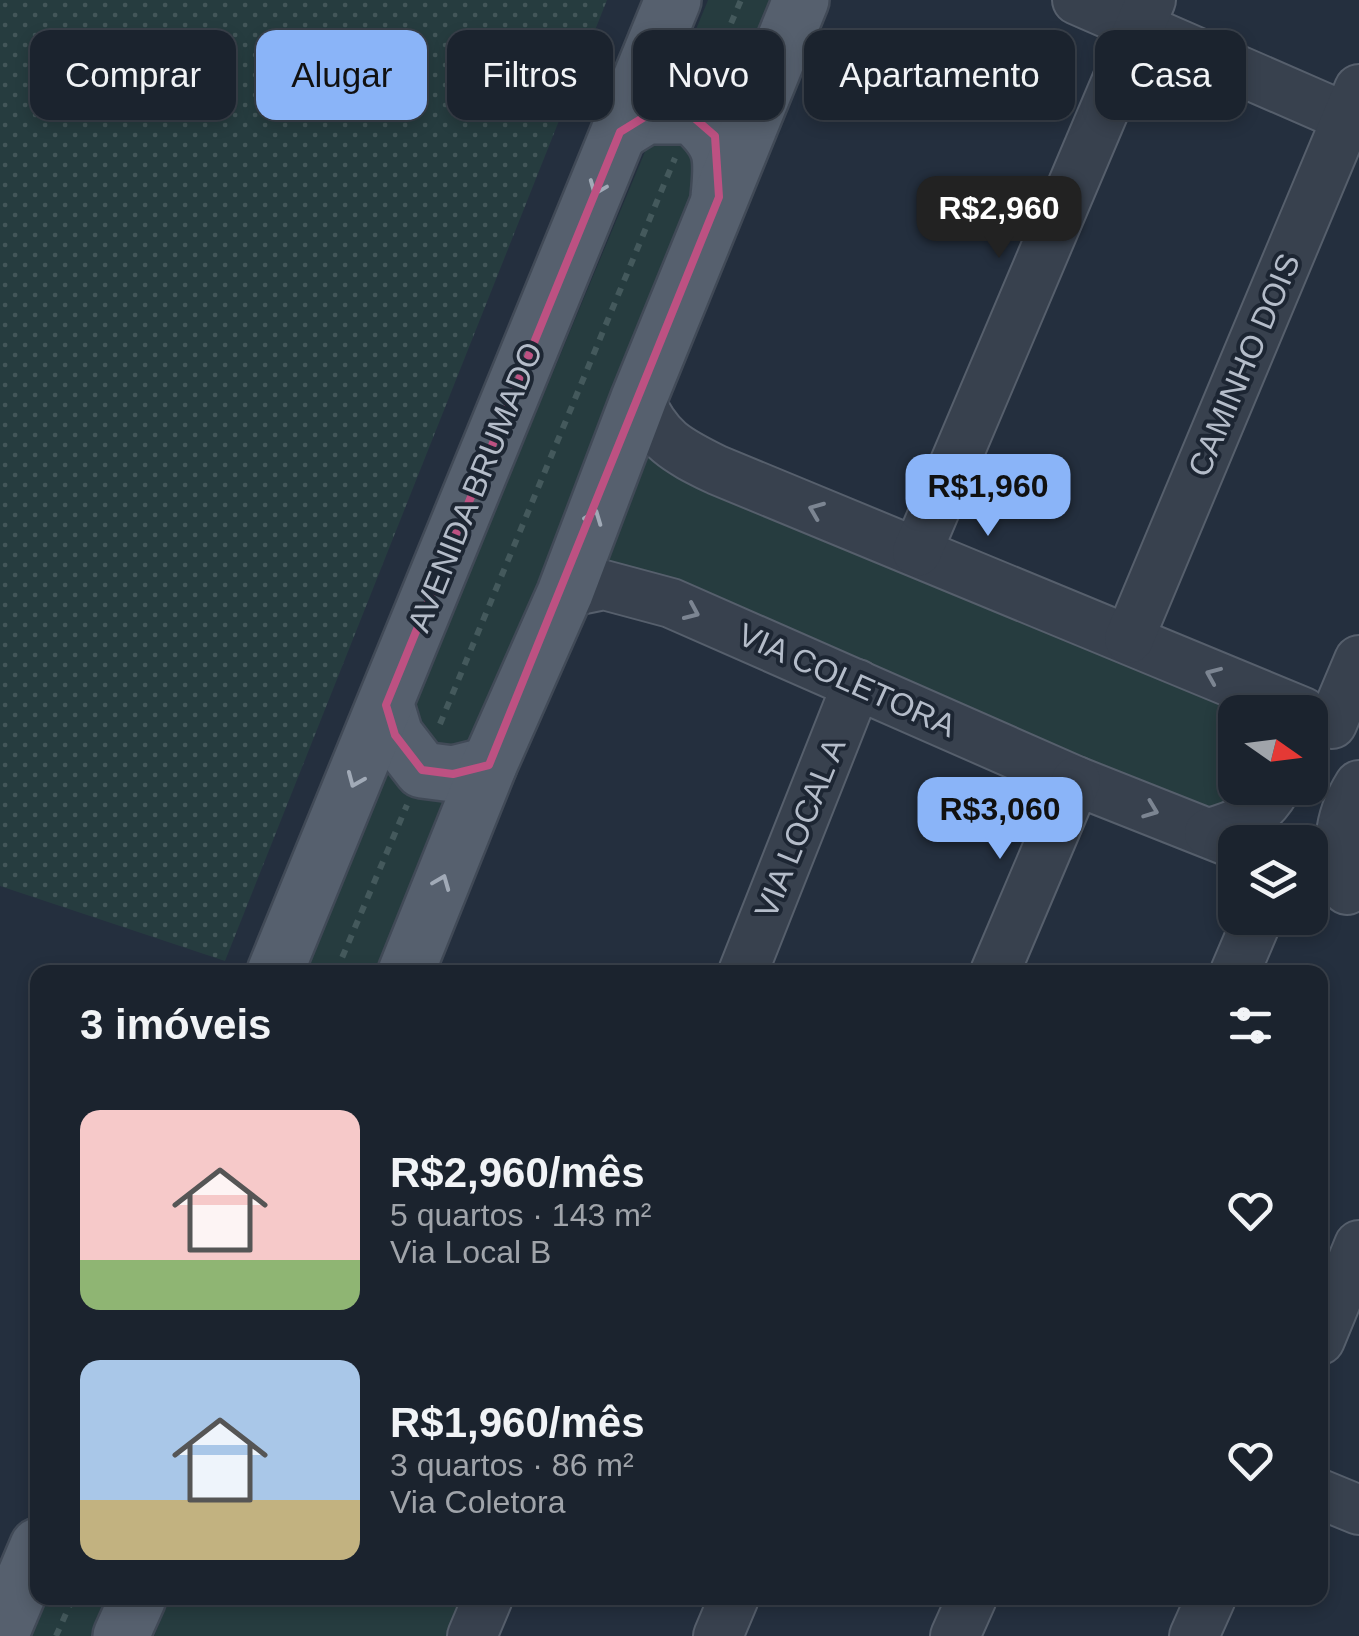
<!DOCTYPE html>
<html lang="pt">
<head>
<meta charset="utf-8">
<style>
  body { margin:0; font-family:Helvetica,sans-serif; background:#242b36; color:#f1f3f6; height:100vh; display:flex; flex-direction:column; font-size:38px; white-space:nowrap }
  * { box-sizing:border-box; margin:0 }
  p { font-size:32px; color:#a0a4aa }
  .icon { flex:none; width:55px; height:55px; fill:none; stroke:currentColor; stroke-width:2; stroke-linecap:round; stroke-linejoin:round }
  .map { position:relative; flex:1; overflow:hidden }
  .panel { position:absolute; left:30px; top:965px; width:1298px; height:640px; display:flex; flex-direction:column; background:#1b232e; border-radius:20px; box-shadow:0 5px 15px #0003,0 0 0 2px #39404a }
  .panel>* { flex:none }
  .top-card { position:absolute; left:30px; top:30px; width:1300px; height:90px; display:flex; gap:20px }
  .needle { width:65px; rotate:104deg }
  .controls { position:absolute; left:1218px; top:695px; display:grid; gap:20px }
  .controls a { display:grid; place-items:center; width:110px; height:110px; border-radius:20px; background:#1b232e; box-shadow:0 5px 15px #0003,0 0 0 2px #39404a; font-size:50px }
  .price { position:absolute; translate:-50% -85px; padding:0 22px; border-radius:20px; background:#8ab4f8; color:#111; font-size:32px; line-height:65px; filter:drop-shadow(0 2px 5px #0008) }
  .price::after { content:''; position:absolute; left:50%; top:60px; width:30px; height:22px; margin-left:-15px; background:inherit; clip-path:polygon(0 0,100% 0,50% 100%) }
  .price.on { background:#222; color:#fff }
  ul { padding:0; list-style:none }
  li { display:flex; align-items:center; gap:30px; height:250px; padding:0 50px }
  li span { display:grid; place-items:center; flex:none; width:280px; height:200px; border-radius:20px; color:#555 }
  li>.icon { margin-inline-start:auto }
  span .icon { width:120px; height:120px; fill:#fffc; stroke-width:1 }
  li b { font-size:42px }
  h2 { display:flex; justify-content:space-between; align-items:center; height:120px; padding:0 50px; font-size:42px }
  .chip { padding:0 35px; border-radius:20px; background:#1b232e; box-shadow:0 5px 15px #0003,0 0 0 2px #39404a; font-size:35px; line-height:90px }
  .chip.on { background:#8ab4f8; color:#111 }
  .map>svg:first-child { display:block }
  .grass { fill:url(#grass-dots) }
  .park { fill:#263c3f }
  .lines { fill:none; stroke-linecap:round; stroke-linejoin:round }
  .minor-casing { stroke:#565f6c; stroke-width:52 }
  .major-casing { stroke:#414a57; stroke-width:60 }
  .path { stroke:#44595c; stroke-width:6; stroke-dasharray:8 8; stroke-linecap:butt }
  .minor { stroke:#38414e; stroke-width:48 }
  .major { stroke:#56606e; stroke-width:55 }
  .oneway { stroke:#a1aab7 }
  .oneway2 { stroke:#7c8592 }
  .marked { fill:none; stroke:#bd5182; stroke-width:8; stroke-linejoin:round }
  .labels { text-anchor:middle; stroke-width:8; stroke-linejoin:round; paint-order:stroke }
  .street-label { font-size:32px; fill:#b4bcc9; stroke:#1d2633 }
</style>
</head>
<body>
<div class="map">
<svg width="1359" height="1636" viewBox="0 0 1359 1636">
  <defs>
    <pattern id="grass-dots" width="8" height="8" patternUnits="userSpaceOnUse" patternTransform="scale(2.5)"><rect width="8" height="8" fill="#263c3f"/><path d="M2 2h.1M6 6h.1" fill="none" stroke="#435659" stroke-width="1.8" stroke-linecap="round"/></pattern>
  </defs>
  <rect width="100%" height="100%" fill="#242f3e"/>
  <path class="grass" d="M0,0H607L225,961L0,886Z"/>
  <g class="park">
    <path d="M708,0H791L741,125C719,99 706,90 671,90Z"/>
    <path d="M664,131L709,152L504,720L448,758L413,723L417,698L649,142Z"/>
    <path d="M650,432L1257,712H1235V788H1261L1214,819L589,583Z"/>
    <path d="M391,761L448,800L393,972H303Z"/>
    <path d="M38,1598H133L118,1636H7Z"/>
    <path d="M170,1598H476L460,1636H154Z"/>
  </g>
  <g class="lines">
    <g class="minor-casing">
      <g id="minor">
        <path d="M1077,0L1359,123"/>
        <path d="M639,398C657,440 676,450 717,470L1303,712"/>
        <path d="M917,552L1151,0"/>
        <path d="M565,593L604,585L671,603L1076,781L1235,844"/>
        <path d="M1129,639L1359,89"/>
        <path d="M1332,724L1359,660"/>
        <path d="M1209,833C1240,824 1260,816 1276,788"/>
        <path d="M1347,890C1336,852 1337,820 1359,785"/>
        <path d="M743,972L857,684"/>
        <path d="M995,972L1076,781"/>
        <path d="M1235,972L1258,918"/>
        <path d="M1320,1340L1359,1245"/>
        <path d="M1320,1494L1359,1510"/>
        <path d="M472,1636L488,1598"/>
        <path d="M718,1636L734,1598"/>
        <path d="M955,1636L972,1598"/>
        <path d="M1194,1636L1211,1598"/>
      </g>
    </g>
    <g class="major-casing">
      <g id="major">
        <path d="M620,132L646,116H692C724,144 723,157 719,197"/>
        <path d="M386,705L395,735L422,770L453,774L489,765"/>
        <path d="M275,972L673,0"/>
        <path d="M406,972L489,765L565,593L639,398L801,0"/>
        <path d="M0,1636L38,1546"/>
        <path d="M121,1636L138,1598"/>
      </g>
    </g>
    <g class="path">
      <path d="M706,82L741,0"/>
      <path d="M440,724L675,158"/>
      <path d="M336,972L407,805"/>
      <path d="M56,1636L73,1598"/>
    </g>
    <use href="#minor" class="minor"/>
    <use href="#major" class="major"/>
  </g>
  <defs><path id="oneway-chevron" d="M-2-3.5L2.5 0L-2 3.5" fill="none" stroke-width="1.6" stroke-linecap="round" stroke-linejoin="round" transform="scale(2.5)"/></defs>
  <g class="oneway">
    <use href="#oneway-chevron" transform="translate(597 188) rotate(112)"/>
    <use href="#oneway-chevron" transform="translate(594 517) rotate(-69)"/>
    <use href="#oneway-chevron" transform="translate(355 780) rotate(113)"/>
    <use href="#oneway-chevron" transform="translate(442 882) rotate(-68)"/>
  </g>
  <g class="oneway2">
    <use href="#oneway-chevron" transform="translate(816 510) rotate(-158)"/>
    <use href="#oneway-chevron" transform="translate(692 612) rotate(24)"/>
    <use href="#oneway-chevron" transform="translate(1213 675) rotate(-157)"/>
    <use href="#oneway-chevron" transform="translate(1151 810) rotate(21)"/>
  </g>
  <path class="marked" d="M646,116H692L715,136L719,197L489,765L453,774L422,770L395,735L386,705L620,132Z"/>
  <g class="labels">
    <g class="street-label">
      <text transform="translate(1244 365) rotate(-67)" y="11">CAMINHO DOIS</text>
      <text transform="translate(475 487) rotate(-68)" y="11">AVENIDA BRUMADO</text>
      <text transform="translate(847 680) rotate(24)" y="11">VIA COLETORA</text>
      <text transform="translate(800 828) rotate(-68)" y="11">VIA LOCAL A</text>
    </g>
  </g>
</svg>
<div class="controls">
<a><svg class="needle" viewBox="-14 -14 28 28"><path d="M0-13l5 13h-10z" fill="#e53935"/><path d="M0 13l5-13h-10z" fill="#a0a4aa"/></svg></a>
<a><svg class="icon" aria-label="layers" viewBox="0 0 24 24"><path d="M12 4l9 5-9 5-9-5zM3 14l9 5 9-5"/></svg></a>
</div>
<b class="price on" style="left:999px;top:261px">R$2,960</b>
<b class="price" style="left:988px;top:539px">R$1,960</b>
<b class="price" style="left:1000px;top:862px">R$3,060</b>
<div class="top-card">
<a class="chip">Comprar</a>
<a class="chip on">Alugar</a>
<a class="chip">Filtros</a>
<a class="chip">Novo</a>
<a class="chip">Apartamento</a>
<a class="chip">Casa</a>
</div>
<section class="panel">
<h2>3 imóveis<svg class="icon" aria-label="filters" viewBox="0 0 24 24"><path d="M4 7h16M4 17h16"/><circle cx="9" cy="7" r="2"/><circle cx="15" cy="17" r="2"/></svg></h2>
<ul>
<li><span style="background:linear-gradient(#f6c9c9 75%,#8fb573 0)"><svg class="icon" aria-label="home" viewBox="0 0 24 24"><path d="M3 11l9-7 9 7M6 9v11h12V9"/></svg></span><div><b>R$2,960/mês</b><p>5 quartos · 143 m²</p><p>Via Local B</p></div><svg class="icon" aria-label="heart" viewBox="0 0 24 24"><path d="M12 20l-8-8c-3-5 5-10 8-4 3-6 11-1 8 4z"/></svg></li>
<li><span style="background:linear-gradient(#a9c7e8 70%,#c2b280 0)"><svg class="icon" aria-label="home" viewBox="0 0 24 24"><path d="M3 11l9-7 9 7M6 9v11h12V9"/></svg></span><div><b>R$1,960/mês</b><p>3 quartos · 86 m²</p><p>Via Coletora</p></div><svg class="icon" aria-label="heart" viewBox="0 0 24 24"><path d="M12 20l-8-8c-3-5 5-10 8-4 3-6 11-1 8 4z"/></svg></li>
</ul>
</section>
</div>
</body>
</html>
